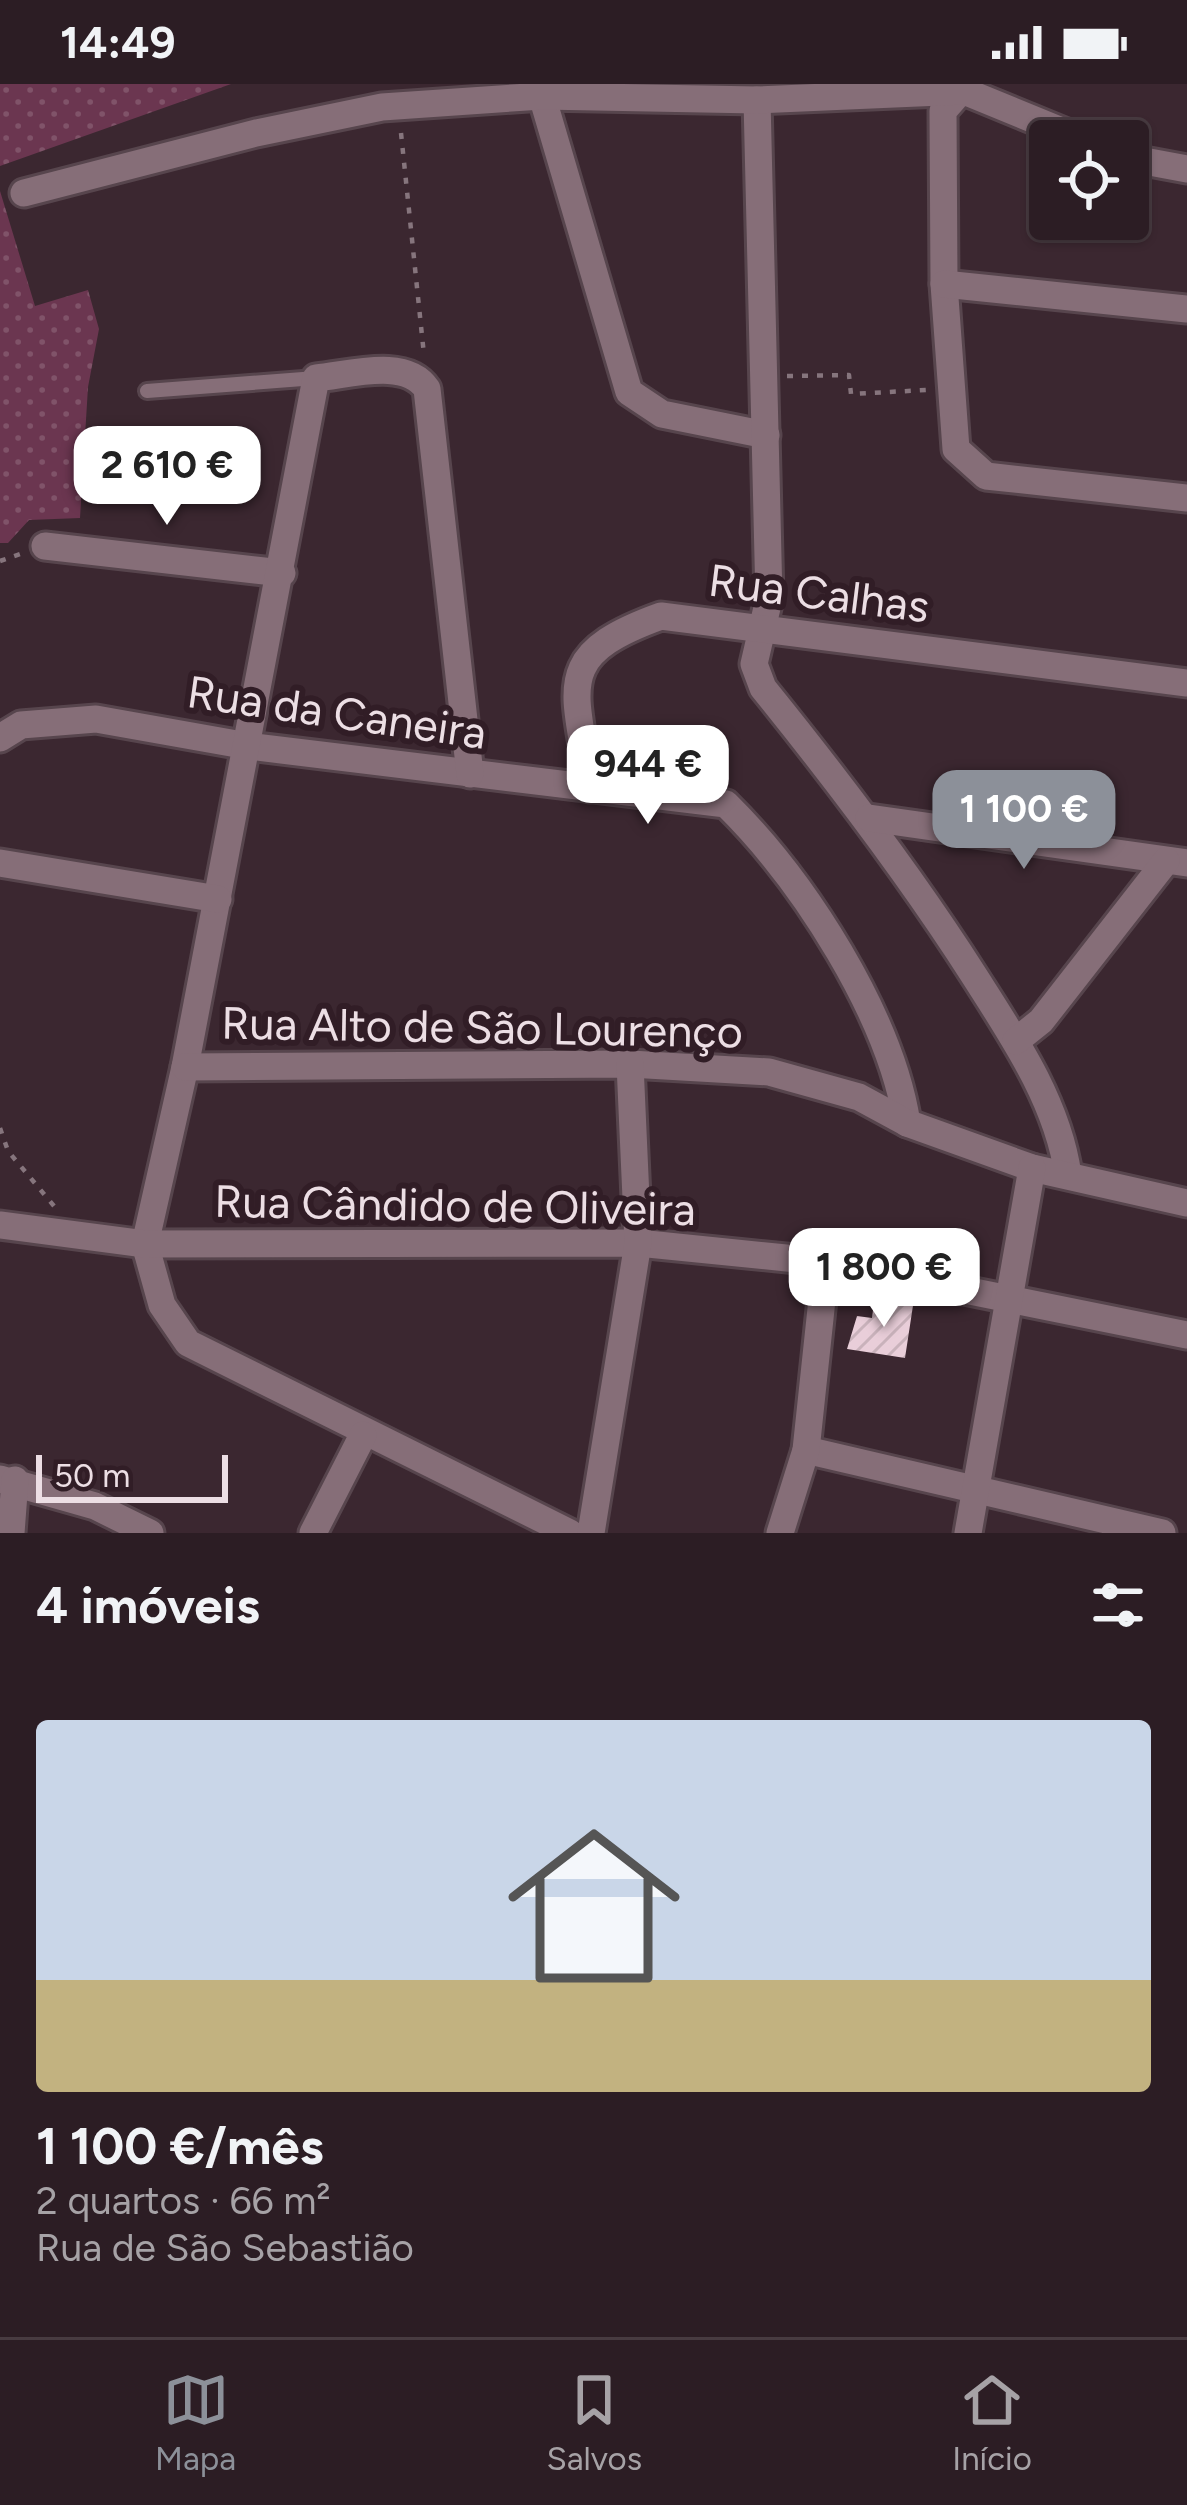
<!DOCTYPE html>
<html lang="pt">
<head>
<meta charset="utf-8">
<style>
  body { margin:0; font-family:Figtree,sans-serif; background:#34262c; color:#f1f3f6; height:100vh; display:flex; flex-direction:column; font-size:45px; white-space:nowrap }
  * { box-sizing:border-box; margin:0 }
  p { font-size:39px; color:#a6a2a6 }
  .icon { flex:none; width:66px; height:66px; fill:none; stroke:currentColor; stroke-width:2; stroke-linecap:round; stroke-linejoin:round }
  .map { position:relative; height:1449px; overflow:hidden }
  .panel { display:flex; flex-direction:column; background:#2c1d24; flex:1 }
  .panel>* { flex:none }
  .buttons { position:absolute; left:1029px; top:36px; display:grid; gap:24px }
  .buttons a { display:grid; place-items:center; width:120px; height:120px; border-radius:12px; background:#2c1d24; box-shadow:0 3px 9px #0004,0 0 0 3px #483b41; font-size:60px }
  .scale { position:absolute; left:36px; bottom:30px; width:192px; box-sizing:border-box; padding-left:12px; border:6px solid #ecdee4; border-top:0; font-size:33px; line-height:42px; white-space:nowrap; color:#ecdee4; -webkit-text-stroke:9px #311d26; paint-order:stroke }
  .price { position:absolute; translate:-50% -102px; padding:0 27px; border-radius:24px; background:#fff; color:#222; font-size:39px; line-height:78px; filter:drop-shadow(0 3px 6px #0008) }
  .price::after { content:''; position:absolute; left:50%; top:72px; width:36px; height:27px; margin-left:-18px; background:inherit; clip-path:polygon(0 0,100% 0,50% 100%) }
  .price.active { background:#8c9099; color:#fff }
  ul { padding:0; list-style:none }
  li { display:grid; align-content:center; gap:24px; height:636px; padding:0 36px }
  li+li { border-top:3px solid #483b41 }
  li span { display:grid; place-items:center; height:372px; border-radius:12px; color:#555 }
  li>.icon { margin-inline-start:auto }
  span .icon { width:216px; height:216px; fill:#fffc; stroke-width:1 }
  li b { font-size:51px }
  h2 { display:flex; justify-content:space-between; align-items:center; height:144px; padding:0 36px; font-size:51px }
  .status { display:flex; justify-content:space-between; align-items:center; height:84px; padding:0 60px; background:#2c1d24; direction:ltr }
  .status svg { height:33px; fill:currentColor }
  .dock { display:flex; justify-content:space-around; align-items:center; height:168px; border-top:3px solid #483b41; background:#2c1d24; font-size:33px; color:#a6a2a6 }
  .dock a { display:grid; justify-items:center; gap:6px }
  .dock .active { color:#8c9099 }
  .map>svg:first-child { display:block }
  .grass { fill:url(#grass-dots) }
  .building { fill:url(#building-hatch) }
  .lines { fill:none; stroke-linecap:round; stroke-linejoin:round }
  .service-casing { stroke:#57454d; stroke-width:20 }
  .minor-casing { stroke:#57454d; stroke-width:33 }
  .path { stroke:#86757d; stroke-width:4.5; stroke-dasharray:6 9; stroke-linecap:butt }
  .service { stroke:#866e78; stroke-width:14 }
  .minor { stroke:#866e78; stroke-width:27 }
  .labels { text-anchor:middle; stroke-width:12; stroke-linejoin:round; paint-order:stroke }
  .street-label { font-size:45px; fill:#ecdee4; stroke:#311d26 }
</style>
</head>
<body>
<div class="status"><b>14:49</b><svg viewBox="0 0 49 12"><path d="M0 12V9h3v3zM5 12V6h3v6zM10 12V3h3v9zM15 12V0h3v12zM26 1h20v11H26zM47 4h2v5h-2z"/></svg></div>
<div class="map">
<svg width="1187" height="1449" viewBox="0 0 1187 1449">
  <defs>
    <pattern id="grass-dots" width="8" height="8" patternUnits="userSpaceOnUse" patternTransform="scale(3)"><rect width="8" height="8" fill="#6b3650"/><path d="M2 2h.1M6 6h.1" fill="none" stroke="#805369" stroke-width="1.8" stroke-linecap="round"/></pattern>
    <pattern id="building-hatch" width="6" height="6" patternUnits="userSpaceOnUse" patternTransform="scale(3)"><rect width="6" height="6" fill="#e9ced9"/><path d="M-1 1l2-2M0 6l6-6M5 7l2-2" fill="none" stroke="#c9b2bb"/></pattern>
  </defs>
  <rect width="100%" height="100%" fill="#3b2730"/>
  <g class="grass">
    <path d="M0,0H231L0,82Z"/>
    <path d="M0,107L35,222L88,206L99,245L88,303L80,434L29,436L8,459H0Z"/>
  </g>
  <path class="building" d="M893,1212L914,1215L905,1274L847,1265L857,1232L872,1234L873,1226L891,1229Z"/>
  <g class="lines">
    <g class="service-casing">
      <path id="service" d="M147,307L316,294"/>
    </g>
    <g class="minor-casing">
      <g id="minor">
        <path d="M964,3L943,27L944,200L956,365L986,392L1187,414"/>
        <path d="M542,12L629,308L662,330L766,351"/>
        <path d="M757,16L769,515L754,580L763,604C839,698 910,791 975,893C1014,954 1058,1019 1068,1091"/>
        <path d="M1128,74L1187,85"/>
        <path d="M24,109L256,49L382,23L542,12L757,16L964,7L1086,57"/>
        <path d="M944,200L1187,225"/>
        <path d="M45,462L282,489"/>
        <path d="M0,654L21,641L96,635L248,662L726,720C804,797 890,931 907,1039"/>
        <path d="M470,690L427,305C406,273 349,291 316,294L185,983L145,1160L162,1221L188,1259L570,1449"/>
        <path d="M590,704C576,603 550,572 661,532L1187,599"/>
        <path d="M869,734L1187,779"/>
        <path d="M0,779L218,815"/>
        <path d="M1016,957L1041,937L1166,777"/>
        <path d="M185,983L630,980L769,988L859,1013L907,1039L1032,1084L1187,1119"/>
        <path d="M0,1141L145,1160L638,1159L826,1178L1187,1251"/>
        <path d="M806,1366L1162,1449"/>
        <path d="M0,1395L95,1422L150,1449"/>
        <path d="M11,1449L15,1396"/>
        <path d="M313,1449L363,1351"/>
        <path d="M591,1449L638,1159L630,980"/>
        <path d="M780,1449L806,1366L826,1178"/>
        <path d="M968,1449L1032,1084"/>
      </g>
    </g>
    <g class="path">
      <path d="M401,49L424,271"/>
      <path d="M787,292L849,291L851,310L926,306"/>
      <path d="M0,477L23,469"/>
      <path d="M0,1044L8,1067L54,1122"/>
    </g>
    <use href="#service" class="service"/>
    <use href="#minor" class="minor"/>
  </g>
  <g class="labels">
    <g class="street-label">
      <text transform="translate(819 509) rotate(7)" y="16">Rua Calhas</text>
      <text transform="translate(337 628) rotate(8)" y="16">Rua da Caneira</text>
      <text transform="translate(482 943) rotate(1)" y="16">Rua Alto de São Lourenço</text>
      <text transform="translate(455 1121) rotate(1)" y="16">Rua Cândido de Oliveira</text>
    </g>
  </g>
</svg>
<div class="buttons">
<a><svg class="icon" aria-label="locate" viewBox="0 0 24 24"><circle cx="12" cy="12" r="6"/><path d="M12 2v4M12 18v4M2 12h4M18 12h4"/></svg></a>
</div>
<div class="scale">50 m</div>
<b class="price" style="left:167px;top:444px">2 610 €</b>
<b class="price" style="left:648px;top:743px">944 €</b>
<b class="price active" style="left:1024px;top:788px">1 100 €</b>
<b class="price" style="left:884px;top:1246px">1 800 €</b>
</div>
<section class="panel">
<h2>4 imóveis<svg class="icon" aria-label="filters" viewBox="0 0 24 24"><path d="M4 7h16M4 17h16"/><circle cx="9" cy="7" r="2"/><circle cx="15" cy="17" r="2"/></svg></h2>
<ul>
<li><span style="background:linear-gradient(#c9d6e8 70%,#c2b280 0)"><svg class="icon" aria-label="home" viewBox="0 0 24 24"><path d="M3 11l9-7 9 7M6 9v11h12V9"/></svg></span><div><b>1 100 €/mês</b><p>2 quartos · 66 m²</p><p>Rua de São Sebastião</p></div></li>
</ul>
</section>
<nav class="dock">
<a class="active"><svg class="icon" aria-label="map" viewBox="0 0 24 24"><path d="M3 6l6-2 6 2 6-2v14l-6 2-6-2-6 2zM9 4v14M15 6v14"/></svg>Mapa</a>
<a><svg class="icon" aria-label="saved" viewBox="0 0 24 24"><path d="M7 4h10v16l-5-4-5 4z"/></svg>Salvos</a>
<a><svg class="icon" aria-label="home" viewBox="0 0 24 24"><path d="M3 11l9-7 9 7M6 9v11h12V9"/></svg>Início</a>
</nav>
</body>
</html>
